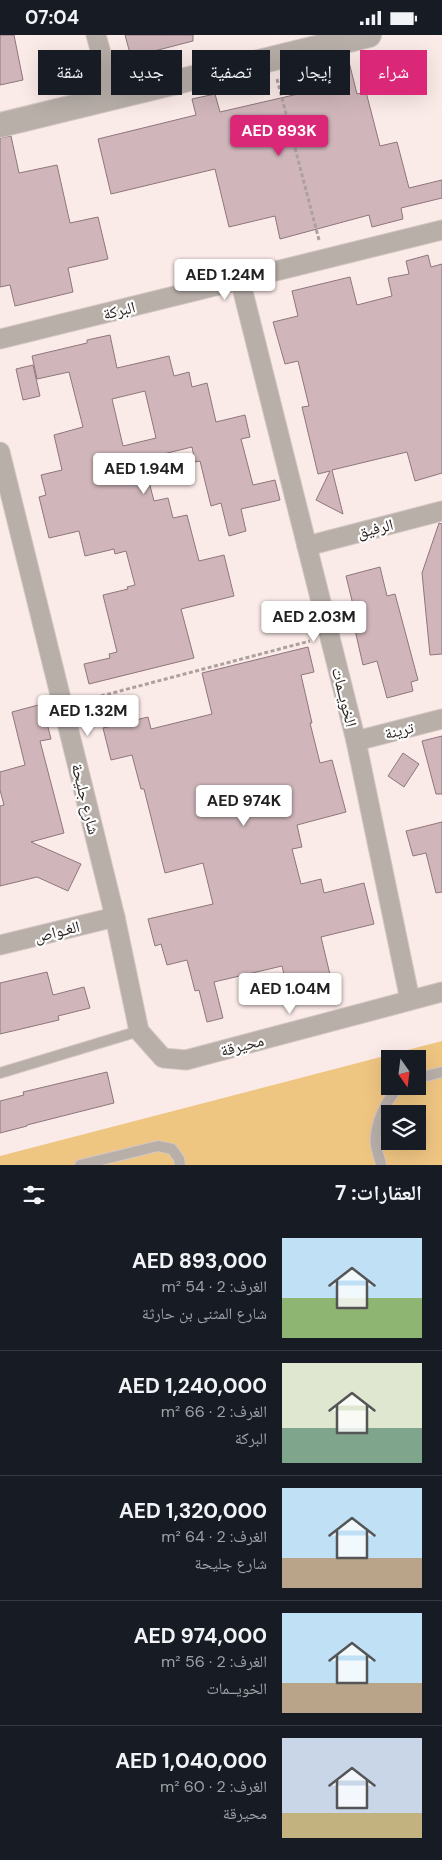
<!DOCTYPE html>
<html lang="ar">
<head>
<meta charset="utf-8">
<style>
  body { margin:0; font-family:"DM Sans","Noto Naskh Arabic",sans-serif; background:#20242c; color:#f1f3f6; direction:rtl; height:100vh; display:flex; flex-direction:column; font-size:19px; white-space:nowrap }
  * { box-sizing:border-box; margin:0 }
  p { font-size:16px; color:#9ea1a6 }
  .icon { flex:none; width:28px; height:28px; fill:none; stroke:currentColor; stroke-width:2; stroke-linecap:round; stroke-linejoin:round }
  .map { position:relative; height:1130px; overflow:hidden; direction:ltr }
  .drawer { display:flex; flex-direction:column; background:#171b24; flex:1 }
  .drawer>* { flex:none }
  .guide { position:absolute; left:15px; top:15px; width:412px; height:45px; direction:rtl; display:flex; gap:10px }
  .needle { width:32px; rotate:166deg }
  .fabs { position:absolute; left:381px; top:1015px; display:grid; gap:10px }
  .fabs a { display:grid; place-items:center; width:45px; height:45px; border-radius:0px; background:#171b24; box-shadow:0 5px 20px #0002; font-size:25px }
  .price { position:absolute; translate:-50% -42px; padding:0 11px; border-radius:5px; background:#fff; color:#222; font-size:16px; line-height:32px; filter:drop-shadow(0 1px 2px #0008) }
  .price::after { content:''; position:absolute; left:50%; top:30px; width:15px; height:11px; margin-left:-8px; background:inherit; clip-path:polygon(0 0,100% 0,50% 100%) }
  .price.current { background:#db2777; color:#fff }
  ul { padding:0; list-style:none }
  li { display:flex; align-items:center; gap:15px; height:125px; padding:0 20px }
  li+li { border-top:1px solid #363941 }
  li span { display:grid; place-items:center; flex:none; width:140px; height:100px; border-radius:0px; color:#555 }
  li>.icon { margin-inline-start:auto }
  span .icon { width:60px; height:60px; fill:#fffc; stroke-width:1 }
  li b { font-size:21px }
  h2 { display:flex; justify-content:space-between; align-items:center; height:60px; padding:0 20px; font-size:21px }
  .chip { padding:0 18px; border-radius:0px; background:#171b24; box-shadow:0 5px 20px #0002; font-size:18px; line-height:45px }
  .chip.current { background:#db2777; color:#fff }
  .status { display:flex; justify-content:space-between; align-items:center; height:35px; padding:0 25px; background:#171b24; direction:ltr }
  .status svg { height:14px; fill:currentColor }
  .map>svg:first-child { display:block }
  .green { fill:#efc582; fill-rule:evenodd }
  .building { fill:#d0b6bb; stroke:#8e767a; fill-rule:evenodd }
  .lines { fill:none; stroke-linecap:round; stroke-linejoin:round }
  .service-casing { stroke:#d6c7c4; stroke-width:12 }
  .minor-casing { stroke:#d6c7c4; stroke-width:21 }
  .tertiary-casing { stroke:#d6c7c4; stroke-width:26 }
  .path { stroke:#aea09e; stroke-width:3; stroke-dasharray:4 2.5; stroke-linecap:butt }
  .service { stroke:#b8afa9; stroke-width:10 }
  .minor { stroke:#b8afa9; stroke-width:19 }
  .tertiary { stroke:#b8afa9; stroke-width:24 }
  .labels { text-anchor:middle; stroke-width:4.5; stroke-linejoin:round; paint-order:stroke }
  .street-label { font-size:16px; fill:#2b2220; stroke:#fcfcfc }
</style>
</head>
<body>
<div class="status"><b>07:04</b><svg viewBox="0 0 49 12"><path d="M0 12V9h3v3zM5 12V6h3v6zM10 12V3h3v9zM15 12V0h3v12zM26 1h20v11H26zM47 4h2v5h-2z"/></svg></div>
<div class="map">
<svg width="442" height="1130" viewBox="0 0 442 1130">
  <rect width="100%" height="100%" fill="#fbebe8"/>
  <path class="green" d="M442,1006V1130H0V1121ZM390,1024H418V1051H390ZM390,1079H418V1106H390Z"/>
  <g class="building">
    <path d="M0,0H14L23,45L0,50Z"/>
    <path d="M125,0H193V6L131,22Z"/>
    <path d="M327,24L328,32L349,27L357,59L366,57L380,111L397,107L409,153L442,145V163L401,173L403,184L372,192L369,180L280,204L275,181L229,192L215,134L111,159L98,104L196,80L192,64L215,59L220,77L298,59L291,33Z"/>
    <path d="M11,101L19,138L57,130L70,188L98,182L108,224L68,233L73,257L15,271L10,250L0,252V103Z"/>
    <path d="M428,220L431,232L442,229V438L415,446L407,417L332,435L343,479L316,465L330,436L318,439L302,372L309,371L298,326L285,329L273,287L298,281L292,256L350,242L357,270L392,261L388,243L409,239L406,226Z"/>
    <path d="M110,300L117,333L169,321L174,341L189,337L192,352L207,348L216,387L245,380L250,402L241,404L253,450L275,445L280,465L241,474L246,496L229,501L221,468L211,471L200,426L195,427L192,412L143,424L154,466L168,463L173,483L187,480L199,526L224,520L234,561L181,574L194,623L89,649L84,629L110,623L109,619L117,617L103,560L128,554L127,552L135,550L126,516L115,519L114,514L85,521L79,496L49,503L39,462L46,460L41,440L62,435L54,400L83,392L69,337L37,344L32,321L87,308V305ZM145,356L156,403L123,411L112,364Z"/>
    <path d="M33,330L40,361L23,365L16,334Z"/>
    <path d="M439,488L442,489V619L430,620L422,538Z"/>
    <path d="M380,532L387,561L395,559L418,645L411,647L413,656L387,663L377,626L363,630L355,595L359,594L346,541Z"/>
    <path d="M308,612L314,637L301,640L312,688H310L320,728L332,725L346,777L297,790L302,812L292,814L301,849L321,844L324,858L364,848L374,889L321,902L332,948L309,954L311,959L290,964L282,931L214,947L223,983L207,987L199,955L195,956L187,925L167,930L161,909L155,911L148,884L213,869L203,828L165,838L144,754H141L132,720L111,725L103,693L148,682L151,694L212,679L202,638Z"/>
    <path d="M42,669L51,704L40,706L64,798L31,807L81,829L68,856L37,842L0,851V771L4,770L0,755V737L25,730L12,677Z"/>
    <path d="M442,701V759H436L422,706Z"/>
    <path d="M403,718L419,729L404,752L388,741Z"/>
    <path d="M442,787V857L436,858L426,818L413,821L406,796Z"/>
    <path d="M47,937L53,960L84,952L90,973L58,981L59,985L0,999V948Z"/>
    <path d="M107,1037L114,1068L27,1090V1091L0,1098V1066L24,1060L23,1057Z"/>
  </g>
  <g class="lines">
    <g class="service-casing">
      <g id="service">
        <path d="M0,1038L139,996"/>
        <path d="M418,1043L442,1037"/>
        <path d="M80,1130L158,1111L172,1114L179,1124L180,1130"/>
        <path d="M381,1130C380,1124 377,1117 376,1111C373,1092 386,1064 400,1051"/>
      </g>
    </g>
    <g class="minor-casing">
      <g id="minor">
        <path d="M96,0L113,61"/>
        <path d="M240,245L356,706L410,965"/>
        <path d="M0,304L442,195"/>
        <path d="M0,417L115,882L139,996L163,1023L186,1025L442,957"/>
        <path d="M307,511L442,476"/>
        <path d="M356,706L442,684"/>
        <path d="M0,910L115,882"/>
      </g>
    </g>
    <g class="tertiary-casing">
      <path id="tertiary" d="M0,90L369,0"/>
    </g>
    <g class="path">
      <path d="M277,44L319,205"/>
      <path d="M82,666L310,606"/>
    </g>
    <use href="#service" class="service"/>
    <use href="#minor" class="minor"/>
    <use href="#tertiary" class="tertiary"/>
  </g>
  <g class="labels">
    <g class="street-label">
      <text transform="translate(119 275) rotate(-14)" y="6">البركة</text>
      <text transform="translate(375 493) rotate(-14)" y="6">الرفيق</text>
      <text transform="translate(345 662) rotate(76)" y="6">الخويــمات</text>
      <text transform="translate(399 695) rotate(-14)" y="6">ترينة</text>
      <text transform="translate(86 764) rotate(76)" y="6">شارع جليحة</text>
      <text transform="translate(57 896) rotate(-14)" y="6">الغـواص</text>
      <text transform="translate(242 1010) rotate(-15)" y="6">محيرقة</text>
    </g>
  </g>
</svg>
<div class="fabs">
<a><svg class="needle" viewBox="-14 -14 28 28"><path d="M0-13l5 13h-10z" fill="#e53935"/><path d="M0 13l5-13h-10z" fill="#9ea1a6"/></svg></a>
<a><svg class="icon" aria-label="layers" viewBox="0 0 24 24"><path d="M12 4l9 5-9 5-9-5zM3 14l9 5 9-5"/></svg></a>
</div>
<b class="price current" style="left:279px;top:122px">AED 893K</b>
<b class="price" style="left:225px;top:266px">AED 1.24M</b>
<b class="price" style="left:144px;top:460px">AED 1.94M</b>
<b class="price" style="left:314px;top:608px">AED 2.03M</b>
<b class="price" style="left:88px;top:702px">AED 1.32M</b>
<b class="price" style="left:244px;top:792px">AED 974K</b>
<b class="price" style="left:290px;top:980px">AED 1.04M</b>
<div class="guide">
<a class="chip current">شراء</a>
<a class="chip">إيجار</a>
<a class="chip">تصفية</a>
<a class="chip">جديد</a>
<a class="chip">شقة</a>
</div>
</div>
<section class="drawer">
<h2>العقارات: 7<svg class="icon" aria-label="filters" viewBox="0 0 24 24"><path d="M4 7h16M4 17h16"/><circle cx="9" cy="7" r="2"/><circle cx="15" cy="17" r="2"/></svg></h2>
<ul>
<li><span style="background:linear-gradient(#bfe0f5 60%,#8fb573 0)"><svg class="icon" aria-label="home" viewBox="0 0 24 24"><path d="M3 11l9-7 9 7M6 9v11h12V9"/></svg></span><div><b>AED 893,000</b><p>الغرف: 2 · 54 m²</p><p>شارع المثنى بن حارثة</p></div></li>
<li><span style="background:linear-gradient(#dfe7d0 65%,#7fa58c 0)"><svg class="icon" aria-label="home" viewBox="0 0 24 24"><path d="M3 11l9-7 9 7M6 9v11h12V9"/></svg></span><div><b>AED 1,240,000</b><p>الغرف: 2 · 66 m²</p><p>البركة</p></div></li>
<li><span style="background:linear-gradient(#bfe0f5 70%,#b9a48a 0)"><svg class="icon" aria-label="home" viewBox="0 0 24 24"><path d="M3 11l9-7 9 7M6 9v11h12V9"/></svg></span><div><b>AED 1,320,000</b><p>الغرف: 2 · 64 m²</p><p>شارع جليحة</p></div></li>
<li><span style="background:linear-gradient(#bfe0f5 70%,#b9a48a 0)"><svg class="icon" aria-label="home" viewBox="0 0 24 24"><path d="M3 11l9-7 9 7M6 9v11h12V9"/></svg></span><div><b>AED 974,000</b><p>الغرف: 2 · 56 m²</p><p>الخويــمات</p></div></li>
<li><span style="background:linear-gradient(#c9d6e8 75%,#c2b280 0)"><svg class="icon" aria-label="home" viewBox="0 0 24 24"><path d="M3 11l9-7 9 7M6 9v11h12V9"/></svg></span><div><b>AED 1,040,000</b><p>الغرف: 2 · 60 m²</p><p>محيرقة</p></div></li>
</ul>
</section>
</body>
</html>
